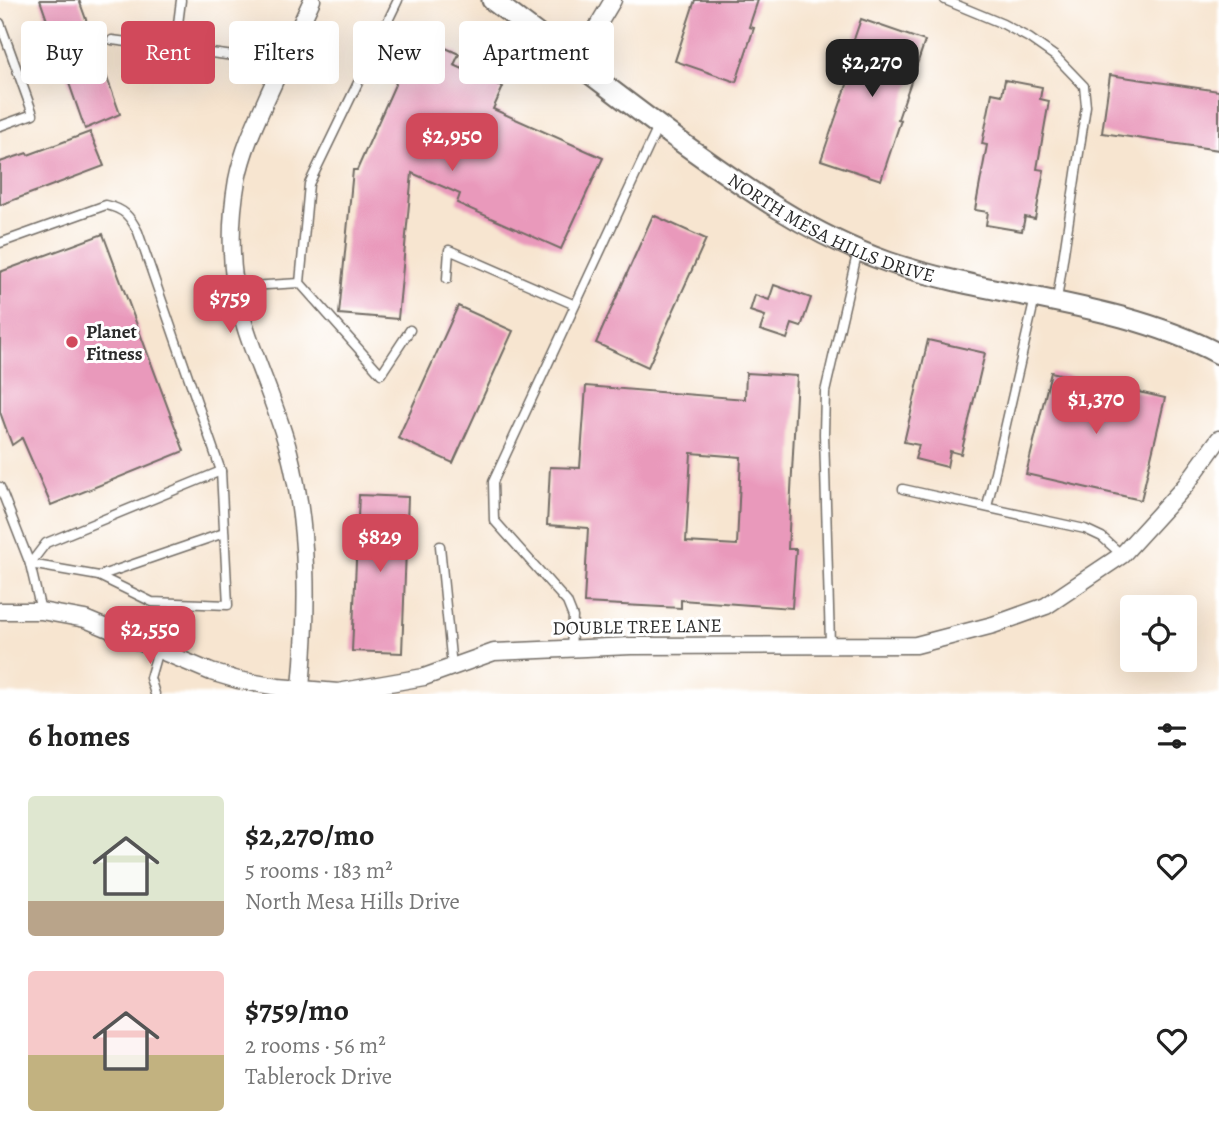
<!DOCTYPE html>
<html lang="en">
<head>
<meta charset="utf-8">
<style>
  body { margin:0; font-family:Alegreya,serif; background:#f6f6f6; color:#222; height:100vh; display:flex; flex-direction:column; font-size:26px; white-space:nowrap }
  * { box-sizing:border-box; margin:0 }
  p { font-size:23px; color:#767676 }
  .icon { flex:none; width:38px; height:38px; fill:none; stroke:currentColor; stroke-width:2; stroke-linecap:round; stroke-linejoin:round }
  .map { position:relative; height:694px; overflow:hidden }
  .sheet { display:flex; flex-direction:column; background:#fff; flex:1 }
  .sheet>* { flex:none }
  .hud { position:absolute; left:21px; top:21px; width:700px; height:63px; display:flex; gap:14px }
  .tools { position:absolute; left:1120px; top:595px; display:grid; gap:14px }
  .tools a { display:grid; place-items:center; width:77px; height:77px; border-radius:7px; background:#fff; box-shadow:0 7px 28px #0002; font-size:35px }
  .price { position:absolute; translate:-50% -60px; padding:0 16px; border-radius:14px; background:#d1495b; color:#fff; font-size:23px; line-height:46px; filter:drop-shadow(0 2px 4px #0008) }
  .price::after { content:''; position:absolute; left:50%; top:42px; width:21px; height:16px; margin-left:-10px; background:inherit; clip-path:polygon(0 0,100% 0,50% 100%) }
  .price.active { background:#222; color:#fff }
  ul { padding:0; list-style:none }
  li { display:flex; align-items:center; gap:21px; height:175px; padding:0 28px }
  li span { display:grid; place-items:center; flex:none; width:196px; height:140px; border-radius:7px; color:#555 }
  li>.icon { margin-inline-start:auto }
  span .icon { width:84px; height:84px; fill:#fffc; stroke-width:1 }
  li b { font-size:30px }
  h2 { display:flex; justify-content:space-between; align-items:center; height:84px; padding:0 28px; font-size:30px }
  .pill { padding:0 24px; border-radius:7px; background:#fff; box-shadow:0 7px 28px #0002; font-size:24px; line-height:63px }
  .pill.active { background:#d1495b; color:#fff }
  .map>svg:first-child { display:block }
  .building { fill:#e999bb; fill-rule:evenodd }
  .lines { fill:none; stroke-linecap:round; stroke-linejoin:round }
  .service-casing { stroke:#726c65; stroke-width:11 }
  .minor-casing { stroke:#726c65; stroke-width:19 }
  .tertiary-casing { stroke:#726c65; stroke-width:23 }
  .service { stroke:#fff; stroke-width:8 }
  .minor { stroke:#fff; stroke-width:16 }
  .tertiary { stroke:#fff; stroke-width:19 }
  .poi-dot { fill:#d1495b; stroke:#fff; stroke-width:2.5 }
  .labels { text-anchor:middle; stroke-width:6; stroke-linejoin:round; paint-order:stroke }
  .street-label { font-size:19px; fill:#2b2b2b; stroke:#fff }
  .poi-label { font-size:19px; font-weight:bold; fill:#2b2b2b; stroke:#fff; text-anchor:start }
</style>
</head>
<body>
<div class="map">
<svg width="1219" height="694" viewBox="0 0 1219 694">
  <rect width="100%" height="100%" fill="#fff"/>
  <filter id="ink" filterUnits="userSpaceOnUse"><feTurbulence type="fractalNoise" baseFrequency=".0143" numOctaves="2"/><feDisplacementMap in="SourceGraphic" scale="14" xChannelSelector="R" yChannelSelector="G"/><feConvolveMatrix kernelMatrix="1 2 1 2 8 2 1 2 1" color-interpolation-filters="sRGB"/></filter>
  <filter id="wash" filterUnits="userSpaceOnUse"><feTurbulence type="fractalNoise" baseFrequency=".00686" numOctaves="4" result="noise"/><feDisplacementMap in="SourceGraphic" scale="28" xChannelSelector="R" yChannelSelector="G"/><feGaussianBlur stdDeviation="1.57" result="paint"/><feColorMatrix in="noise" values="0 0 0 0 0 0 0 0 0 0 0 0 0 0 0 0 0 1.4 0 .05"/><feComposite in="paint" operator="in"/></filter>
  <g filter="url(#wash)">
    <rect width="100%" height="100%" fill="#f7e5d0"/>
    <g id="blocks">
      <g class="building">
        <path d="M40,0H79L120,114L85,129Z"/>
        <path d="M695,0H758L749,27L754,28L736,82L675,61Z"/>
        <path d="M861,19L925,41L898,119L901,120L881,180L821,160L850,76L842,74Z"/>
        <path d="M417,35L459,54L454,65L503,87L493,109L603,158L561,249L457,203L460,194L412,173L398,319L339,314L353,170H357Z"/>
        <path d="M1110,75L1219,91V150L1102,133Z"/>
        <path d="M1005,80L1042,87L1040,99L1049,101L1037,169L1044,170L1035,219L1025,217L1022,231L986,225L988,212L975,210L987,145L982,144L992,93L1002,95Z"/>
        <path d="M90,132L104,166L0,205V162L27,153L28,155Z"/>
        <path d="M653,215L706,239L648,367L596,343Z"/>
        <path d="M103,234L184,451L51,505L22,438L12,445L0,412V272Z"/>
        <path d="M774,285L811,298L801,327L792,324L787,339L760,330L765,316L750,311L755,295L769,300Z"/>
        <path d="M458,306L513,331L453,463L398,438Z"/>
        <path d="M928,340L985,353L961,454L950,451L947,467L915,459L919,445L904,442Z"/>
        <path d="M1051,372L1165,398L1141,500L1026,474Z"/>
        <path d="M746,373L797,376L788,549H796L792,608L681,600V608L584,603L588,528L547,525L550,467L580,468L586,386L745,399ZM691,453L741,457L737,545L686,542Z"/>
        <path d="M359,495L408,497L402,653L352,651Z"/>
      </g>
    </g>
  </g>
  <g filter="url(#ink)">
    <use href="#blocks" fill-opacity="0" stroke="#726c65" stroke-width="2"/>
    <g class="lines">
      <g class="service-casing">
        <g id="service">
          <path d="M398,0L309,184L300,283L381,374L410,330"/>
          <path d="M945,0L1003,24L1029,38L1056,57L1084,86L1086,106L1057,300"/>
          <path d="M0,23L33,114L0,126"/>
          <path d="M112,40L249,58L279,72"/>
          <path d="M175,48L181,0"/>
          <path d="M0,243L106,205C124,209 130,216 138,232L221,471L46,543L30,564"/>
          <path d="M447,279L449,250L575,305"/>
          <path d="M235,287L300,283"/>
          <path d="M0,487L30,564L41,611"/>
          <path d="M903,489L1085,529L1102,537L1122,555"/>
          <path d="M987,507L1035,298"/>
          <path d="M440,546L452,667"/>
          <path d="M30,564L99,576L152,602L228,605L221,471"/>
          <path d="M99,576L224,533"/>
          <path d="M830,644L824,434L825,392L858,250"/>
          <path d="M571,648L573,617L567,602L494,520L493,482L659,125"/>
          <path d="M155,694L150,678L158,650"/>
        </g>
      </g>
      <g class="minor-casing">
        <g id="minor">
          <path d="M576,62L613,0"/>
          <path d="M0,611H41L85,619L211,672L238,680L278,687L338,692L424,677L494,652L631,646L916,645L993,625L1046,606L1122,555L1185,486L1219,439"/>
          <path d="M301,688C308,610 309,529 289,452C275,397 244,340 235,286C230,252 231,214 237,180C243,149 257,120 270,91C284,61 298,30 312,0"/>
        </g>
      </g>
      <g class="tertiary-casing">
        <g id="tertiary">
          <path id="s1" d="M492,0C553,45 613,92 674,137C742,186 808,234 888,262C997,299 1116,300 1219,354"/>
        </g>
      </g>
      <use href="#service" class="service"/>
      <use href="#minor" class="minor"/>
      <use href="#tertiary" class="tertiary"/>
    </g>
  </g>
  <circle class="poi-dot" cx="72" cy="342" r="7"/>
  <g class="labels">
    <g class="street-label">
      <text dy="7" stroke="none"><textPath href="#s1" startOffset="411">NORTH MESA HILLS DRIVE</textPath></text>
      <text transform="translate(637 626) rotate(-1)" y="7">DOUBLE TREE LANE</text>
    </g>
    <g class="poi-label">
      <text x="86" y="338">Planet<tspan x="86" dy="22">Fitness</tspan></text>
    </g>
  </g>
</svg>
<div class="tools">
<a><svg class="icon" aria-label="locate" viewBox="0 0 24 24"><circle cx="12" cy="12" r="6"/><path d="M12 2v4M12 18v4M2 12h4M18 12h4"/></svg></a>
</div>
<b class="price active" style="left:872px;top:99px">$2,270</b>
<b class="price" style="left:452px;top:173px">$2,950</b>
<b class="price" style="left:230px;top:335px">$759</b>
<b class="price" style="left:1096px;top:436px">$1,370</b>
<b class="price" style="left:380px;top:574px">$829</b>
<b class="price" style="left:150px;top:666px">$2,550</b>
<div class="hud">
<a class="pill">Buy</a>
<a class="pill active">Rent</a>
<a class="pill">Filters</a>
<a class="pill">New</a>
<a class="pill">Apartment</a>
</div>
</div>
<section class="sheet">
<h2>6 homes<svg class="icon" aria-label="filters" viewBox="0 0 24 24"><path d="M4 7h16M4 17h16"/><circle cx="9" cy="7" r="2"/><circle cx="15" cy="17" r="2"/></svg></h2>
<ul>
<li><span style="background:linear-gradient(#dfe7d0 75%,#b9a48a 0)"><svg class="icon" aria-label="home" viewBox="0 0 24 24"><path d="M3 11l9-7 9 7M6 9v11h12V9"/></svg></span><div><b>$2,270/mo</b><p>5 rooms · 183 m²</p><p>North Mesa Hills Drive</p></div><svg class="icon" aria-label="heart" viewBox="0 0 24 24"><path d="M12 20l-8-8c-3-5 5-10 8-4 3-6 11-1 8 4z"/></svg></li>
<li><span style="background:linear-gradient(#f6c9c9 60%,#c2b280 0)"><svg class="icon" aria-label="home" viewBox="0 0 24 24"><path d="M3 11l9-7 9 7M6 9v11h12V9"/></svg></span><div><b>$759/mo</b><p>2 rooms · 56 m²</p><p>Tablerock Drive</p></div><svg class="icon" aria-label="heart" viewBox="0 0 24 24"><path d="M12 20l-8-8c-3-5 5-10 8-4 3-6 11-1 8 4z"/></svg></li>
</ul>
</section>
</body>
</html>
